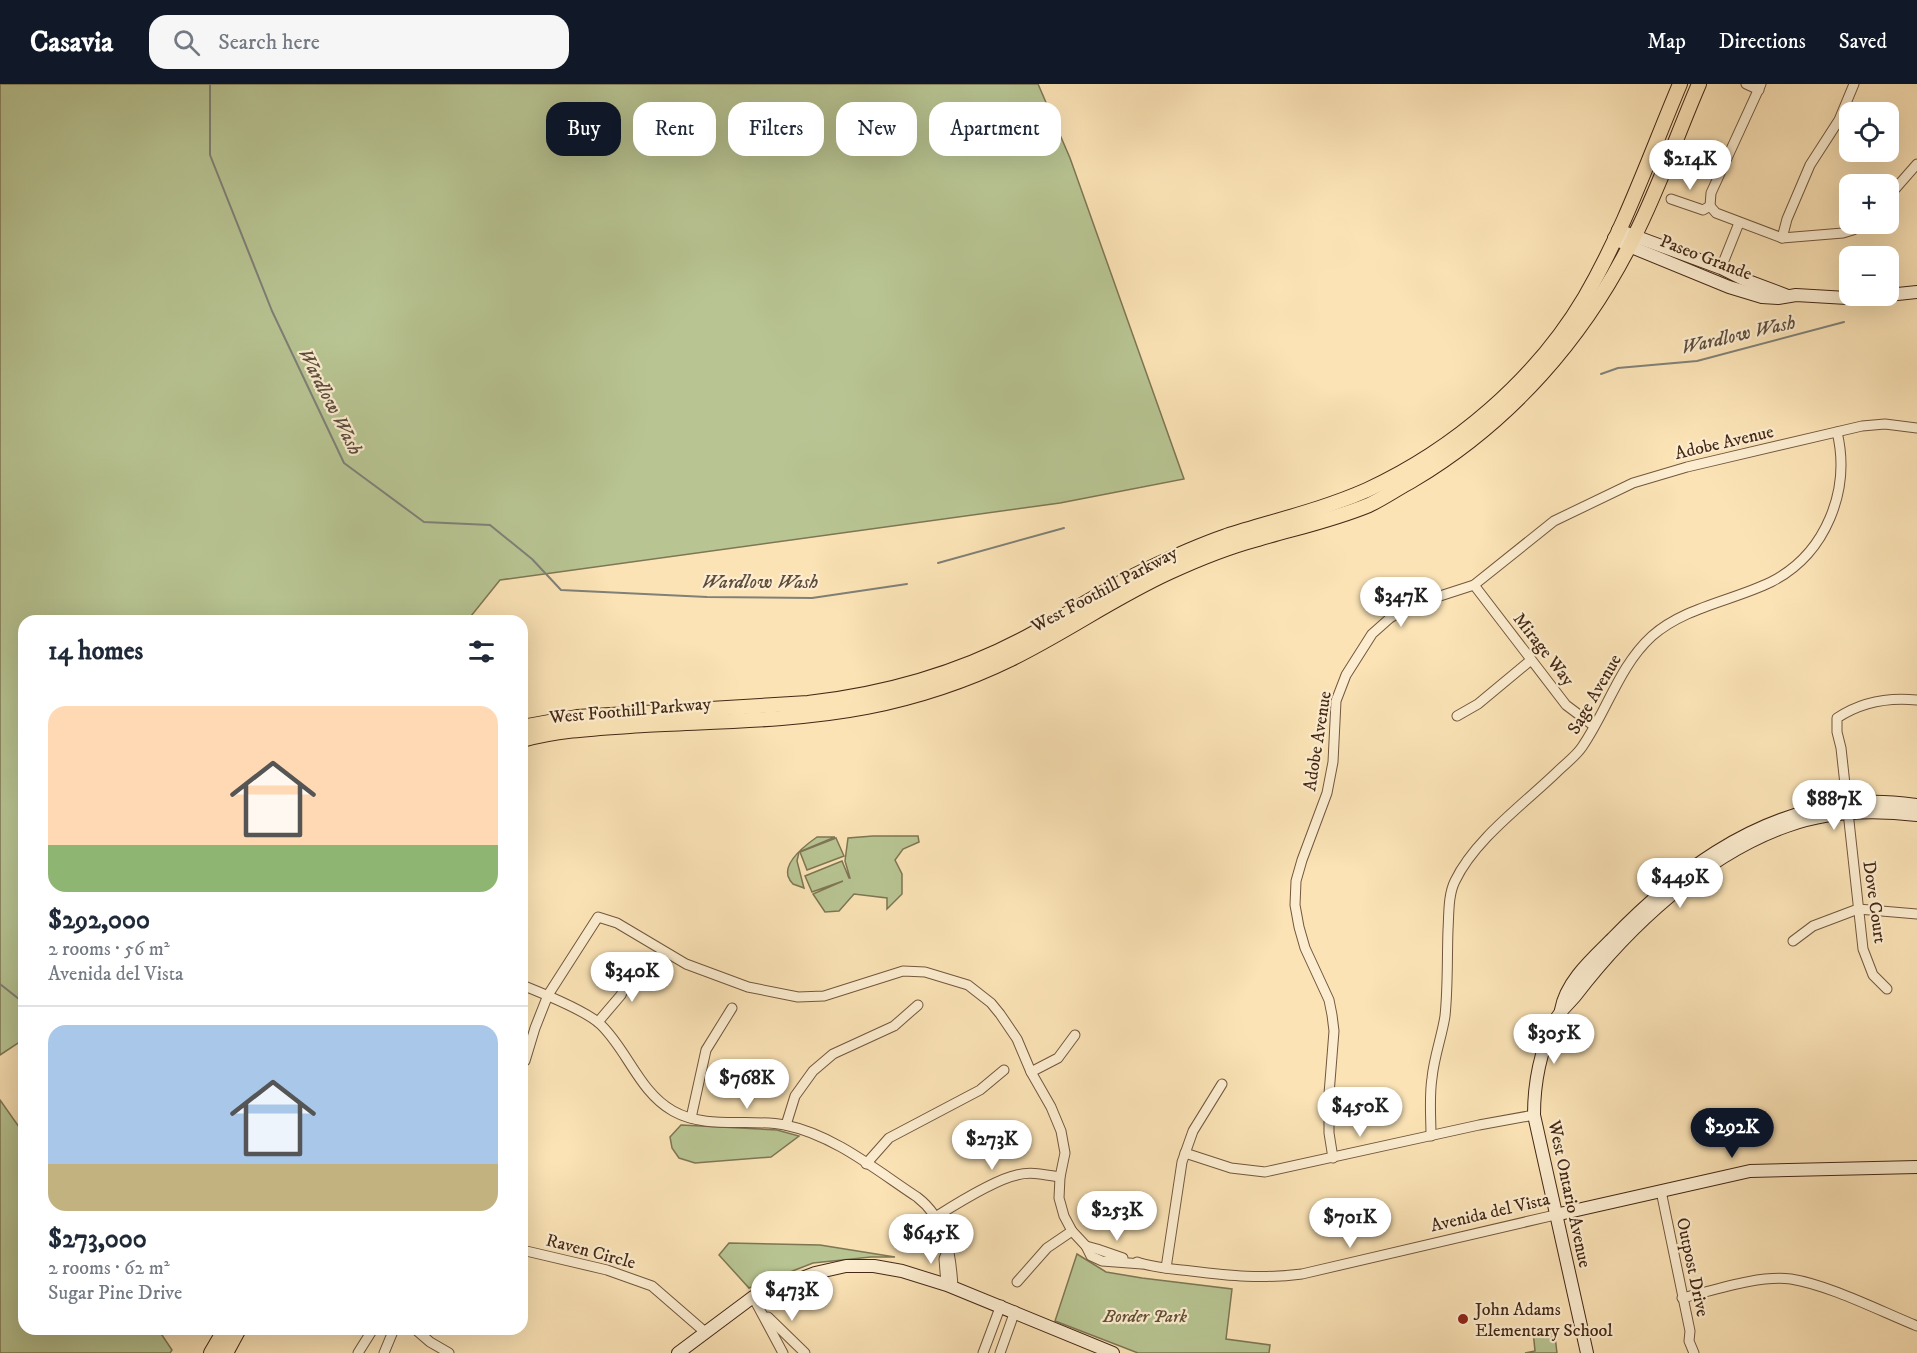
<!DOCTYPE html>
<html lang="en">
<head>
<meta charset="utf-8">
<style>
  body { margin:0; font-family:"IM FELL DW Pica",serif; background:#f6f6f7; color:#1f2937; height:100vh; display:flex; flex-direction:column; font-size:22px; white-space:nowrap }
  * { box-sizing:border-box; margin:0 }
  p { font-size:20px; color:#747a83 }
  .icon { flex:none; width:33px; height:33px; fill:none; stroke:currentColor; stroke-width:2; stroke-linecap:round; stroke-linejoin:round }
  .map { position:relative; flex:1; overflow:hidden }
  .panel { position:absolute; left:18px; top:531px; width:510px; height:720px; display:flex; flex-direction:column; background:#fff; border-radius:18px; box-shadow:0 6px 24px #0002 }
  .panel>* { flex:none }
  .top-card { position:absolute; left:546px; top:18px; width:570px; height:54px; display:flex; gap:12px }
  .buttons { position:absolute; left:1839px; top:18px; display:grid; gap:12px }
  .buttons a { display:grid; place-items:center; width:60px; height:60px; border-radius:12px; background:#fff; box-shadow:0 6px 24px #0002; font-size:30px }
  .price { position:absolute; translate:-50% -51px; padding:0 14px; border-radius:21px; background:#fff; color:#222; font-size:20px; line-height:39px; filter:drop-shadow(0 2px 3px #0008) }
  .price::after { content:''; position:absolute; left:50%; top:36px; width:18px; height:14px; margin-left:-9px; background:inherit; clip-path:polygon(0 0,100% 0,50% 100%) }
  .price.current { background:#111827; color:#fff }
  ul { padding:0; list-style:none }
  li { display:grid; align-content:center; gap:12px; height:318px; padding:0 30px }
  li+li { border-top:2px solid #e0e1e3 }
  li span { display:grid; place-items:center; height:186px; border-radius:18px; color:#555 }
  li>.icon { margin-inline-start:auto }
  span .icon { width:108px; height:108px; fill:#fffc; stroke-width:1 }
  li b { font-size:26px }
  h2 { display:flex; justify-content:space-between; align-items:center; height:72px; padding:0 30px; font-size:26px }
  .chip { padding:0 21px; border-radius:18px; background:#fff; box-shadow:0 6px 24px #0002; font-size:21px; line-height:54px }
  .chip.current { background:#111827; color:#fff }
  header { display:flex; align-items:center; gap:36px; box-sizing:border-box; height:84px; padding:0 30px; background:#111827; color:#fff }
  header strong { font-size:28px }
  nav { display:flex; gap:33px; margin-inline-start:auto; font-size:21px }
  .search { width:420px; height:54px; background:#f6f6f7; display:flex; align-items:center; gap:15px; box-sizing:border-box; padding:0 21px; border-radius:18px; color:#747a83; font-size:22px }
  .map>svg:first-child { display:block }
  .green { fill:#b8c593; stroke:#7e7654; stroke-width:1.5 }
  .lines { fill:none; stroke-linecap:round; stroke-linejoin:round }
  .stream { stroke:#7f8078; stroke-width:2 }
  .street-casing { stroke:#72573e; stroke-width:11 }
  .secondary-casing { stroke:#452816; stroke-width:14 }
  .primary-casing { stroke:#452816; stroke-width:16 }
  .street { stroke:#fcedd0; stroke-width:9 }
  .secondary { stroke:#fcedd0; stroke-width:12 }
  .primary { stroke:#fbe3b6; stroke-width:14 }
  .poi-dot { fill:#8f2418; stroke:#fcedd0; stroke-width:2 }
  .labels { text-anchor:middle; stroke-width:4.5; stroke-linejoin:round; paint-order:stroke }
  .street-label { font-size:18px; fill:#452816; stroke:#fcedd0 }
  .poi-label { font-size:18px; fill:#452816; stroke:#fcedd0; text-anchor:start }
  .park-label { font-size:18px; font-style:italic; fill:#624f35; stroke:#fcedd0 }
  .water-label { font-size:20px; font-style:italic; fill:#5d4d3f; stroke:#fcedd0 }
</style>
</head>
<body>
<header>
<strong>Casavia</strong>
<div class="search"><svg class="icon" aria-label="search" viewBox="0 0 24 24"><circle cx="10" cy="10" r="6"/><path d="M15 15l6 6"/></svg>Search here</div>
<nav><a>Map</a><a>Directions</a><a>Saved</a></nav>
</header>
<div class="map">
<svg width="1917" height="1269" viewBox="0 0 1917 1269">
  <rect width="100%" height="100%" fill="#fbe3b6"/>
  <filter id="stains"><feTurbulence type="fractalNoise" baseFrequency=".00333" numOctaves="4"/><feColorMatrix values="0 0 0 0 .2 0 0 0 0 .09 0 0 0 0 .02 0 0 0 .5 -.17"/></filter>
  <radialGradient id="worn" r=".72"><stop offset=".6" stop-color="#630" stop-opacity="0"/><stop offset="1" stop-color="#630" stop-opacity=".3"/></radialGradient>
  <g class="green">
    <path d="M0,0H1038L1070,74L1184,395L1060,419L500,496L467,537H24V955L0,971Z"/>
    <path d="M873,752H918L919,758L903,765L895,776L902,790V810L887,825V814L854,810L839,827L825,828L813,810L843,797L812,808L805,792L842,777L849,794H850L845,777L848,754Z"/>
    <path d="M817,753H835L799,768L797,777L804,804L793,800C791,798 789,795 788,792C784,777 807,760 817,753Z"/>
    <path d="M836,754L844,772L807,786L800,768Z"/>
    <path d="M0,1016L24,1050V1245H158L172,1266L170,1269H0Z"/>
    <path d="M681,1041L777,1046L799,1052L771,1073L695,1079L679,1074L672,1064L670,1053Z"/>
    <path d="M729,1159L820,1161L895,1173H871L813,1179L749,1204L719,1171Z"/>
    <path d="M1077,1170L1106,1188L1142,1194L1232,1205L1226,1255L1270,1261L1269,1269H1138L1055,1237Z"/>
    <path d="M1554,1244L1557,1269H1525L1535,1267L1533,1247Z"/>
  </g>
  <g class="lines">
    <g class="stream">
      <path d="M210,0V71L272,227L344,379L424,438L490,441L532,475L561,506L707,513L812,514L907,500"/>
      <path d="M1601,290L1618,284L1697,277L1844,238"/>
      <path d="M938,479L1064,444"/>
      <path d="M0,900L24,919"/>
    </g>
    <g class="street-casing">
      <g id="street">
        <path d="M1746,0L1759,6"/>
        <path d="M1888,113L1917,80"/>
        <path d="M1671,115L1703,126L1710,122"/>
        <path d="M1710,122L1716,129L1782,154L1843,149L1853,146L1863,140"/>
        <path d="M1710,122L1711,109L1761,0"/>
        <path d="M1782,154L1787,135L1810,81L1839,36L1854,0"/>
        <path d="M1721,184L1739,139"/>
        <path d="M1474,501L1566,621L1594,642"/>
        <path d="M1457,632L1478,620L1531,576"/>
        <path d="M1793,857L1813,842L1858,825L1917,830"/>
        <path d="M522,901C542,909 585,926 600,940C627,965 639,1008 673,1027C707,1046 748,1034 785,1041C834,1051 876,1086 917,1113C946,1135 951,1169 953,1203"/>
        <path d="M1887,905L1873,891L1863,865L1841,664L1837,648V634C1861,618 1888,613 1917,616"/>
        <path d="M598,938L621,911L635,880"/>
        <path d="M525,977L535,944L548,911L598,833L617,839L686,880L748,903L798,913L824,912L903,887L925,888L968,901L991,919L1000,930L1017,955L1031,988L1051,1023L1061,1047L1065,1069L1060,1093L1059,1114L1064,1132L1072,1147L1086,1162L1091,1172L1102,1177L1142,1180"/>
        <path d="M1031,988L1058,974L1075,951"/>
        <path d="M691,1034L706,966L732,924"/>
        <path d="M786,1041L795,1012L813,987L833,970L894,942L918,921"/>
        <path d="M1431,1052C1431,1033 1429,1013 1432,994C1434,973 1442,952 1445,932C1448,903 1447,874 1448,846C1449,830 1448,811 1455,797C1475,755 1524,720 1557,688C1565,680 1576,672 1582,663C1607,627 1619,582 1652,552C1685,523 1732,517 1771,498C1826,470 1851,406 1837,348"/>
        <path d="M1185,1069L1231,1084L1265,1088L1479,1041L1534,1031"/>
        <path d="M1333,1074L1329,1049V1010L1334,947L1332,931L1329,916L1305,864L1299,843L1295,821L1296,797L1302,776L1327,709L1333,678L1336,617L1346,591L1372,550L1390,534L1409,522L1474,501L1554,437L1633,399L1687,383L1862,342L1885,340L1917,344"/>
        <path d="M866,1080L889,1054L980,1006L1004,986"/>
        <path d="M1661,1107L1690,1247L1689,1257L1694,1269"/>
        <path d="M937,1132C956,1120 997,1095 1017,1091C1031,1087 1046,1091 1060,1093"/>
        <path d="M1086,1162L1097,1165L1123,1174"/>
        <path d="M522,1166L607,1186L652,1202L705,1248"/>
        <path d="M1137,1178C1154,1184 1173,1185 1191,1187C1231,1192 1262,1195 1302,1190L1555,1131"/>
        <path d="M1166,1184L1182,1078L1193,1047L1222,1000"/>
        <path d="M1017,1198L1047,1164L1072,1147"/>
        <path d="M946,1200L944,1175L947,1167"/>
        <path d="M753,1213L783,1269"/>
        <path d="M1682,1214C1715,1206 1758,1191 1791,1195C1829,1201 1880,1227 1917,1242"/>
        <path d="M768,1233L805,1269"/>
        <path d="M415,1245L430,1258L449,1269"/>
        <path d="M358,1269L373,1245"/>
        <path d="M384,1269L394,1245"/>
        <path d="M983,1269L1001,1221"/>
        <path d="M1000,1269L1015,1227"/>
      </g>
    </g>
    <g class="secondary-casing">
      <g id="secondary">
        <path d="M1618,146L1721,184L1743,195L1788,212"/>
        <path d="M1614,154L1629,162L1729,203L1762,213L1778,214L1796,211L1847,214L1878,212"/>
        <path d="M1888,211L1917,208"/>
        <path d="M1561,926C1566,897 1593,874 1613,854C1675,790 1750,733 1840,721C1849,720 1858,718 1867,718C1884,717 1901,719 1917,721"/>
        <path d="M1555,1131L1750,1087L1917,1083"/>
        <path d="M678,1269L753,1213L815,1189L846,1182H874L902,1187L947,1201L1113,1269"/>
        <path d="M1587,1269L1534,1031C1534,999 1540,968 1554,939C1559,927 1568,921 1576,911C1628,843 1705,771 1787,742C1828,727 1874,726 1917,731"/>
      </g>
    </g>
    <g class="primary-casing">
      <g id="primary">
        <path d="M522,643L577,633L808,619C887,610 964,588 1034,549C1072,528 1108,503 1148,485C1173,473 1200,461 1226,452C1273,437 1322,426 1367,406C1454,366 1536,296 1585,213C1624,146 1650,71 1680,0"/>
        <path d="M522,656C561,645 603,644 644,641C718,637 795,637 867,623C917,613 966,597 1011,575C1066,548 1115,513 1170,488C1198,475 1228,463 1258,455C1295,444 1333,436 1369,421C1384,414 1398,404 1413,396C1510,338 1584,254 1634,153C1659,104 1677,51 1699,0"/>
        <path d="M211,1269L225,1245"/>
        <path d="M226,1269L239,1245"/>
      </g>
    </g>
    <use href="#street" class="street"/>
    <use href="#secondary" class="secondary"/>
    <use href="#primary" class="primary"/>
  </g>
  <circle class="poi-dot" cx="1463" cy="1235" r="6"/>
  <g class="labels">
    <g class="street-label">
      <text transform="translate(1706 173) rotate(21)" y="6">Paseo Grande</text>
      <text transform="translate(1724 358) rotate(-13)" y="6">Adobe Avenue</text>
      <text transform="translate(1104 505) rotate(-28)" y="6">West Foothill Parkway</text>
      <text transform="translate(1544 565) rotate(52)" y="6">Mirage Way</text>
      <text transform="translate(1594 610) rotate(-60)" y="6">Sage Avenue</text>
      <text transform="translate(630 626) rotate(-5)" y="6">West Foothill Parkway</text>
      <text transform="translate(1317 657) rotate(-81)" y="6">Adobe Avenue</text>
      <text transform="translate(1875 818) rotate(82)" y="6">Dove Court</text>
      <text transform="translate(1570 1110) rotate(78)" y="6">West Ontario Avenue</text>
      <text transform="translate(1490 1128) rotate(-13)" y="6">Avenida del Vista</text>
      <text transform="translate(591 1167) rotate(15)" y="6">Raven Circle</text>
      <text transform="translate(1693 1183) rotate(78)" y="6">Outpost Drive</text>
    </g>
    <g class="poi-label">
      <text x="1475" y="1231">John Adams<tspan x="1475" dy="21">Elementary School</tspan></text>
    </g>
    <g class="park-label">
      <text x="1145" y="1238">Border Park</text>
    </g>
    <g class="water-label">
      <text transform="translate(1738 250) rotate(-13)" y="7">Wardlow Wash</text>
      <text transform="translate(331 317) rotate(63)" y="7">Wardlow Wash</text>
      <text x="760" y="504">Wardlow Wash</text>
    </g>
  </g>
  <rect width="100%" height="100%" filter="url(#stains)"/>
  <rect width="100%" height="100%" fill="url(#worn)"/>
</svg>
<div class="buttons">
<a><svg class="icon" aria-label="locate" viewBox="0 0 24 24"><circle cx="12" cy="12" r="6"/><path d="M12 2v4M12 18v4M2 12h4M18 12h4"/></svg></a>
<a>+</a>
<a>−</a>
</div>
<b class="price" style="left:1690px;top:107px">$214K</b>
<b class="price" style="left:1401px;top:544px">$347K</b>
<b class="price" style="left:1834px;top:747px">$887K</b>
<b class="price" style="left:1680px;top:825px">$449K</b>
<b class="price" style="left:632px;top:919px">$340K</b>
<b class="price" style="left:1554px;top:981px">$305K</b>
<b class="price" style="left:747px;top:1026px">$768K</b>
<b class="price" style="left:1360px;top:1054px">$450K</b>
<b class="price current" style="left:1732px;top:1075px">$292K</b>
<b class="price" style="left:992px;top:1087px">$273K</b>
<b class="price" style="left:1117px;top:1158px">$253K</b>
<b class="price" style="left:1350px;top:1165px">$701K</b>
<b class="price" style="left:931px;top:1181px">$645K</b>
<b class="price" style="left:792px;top:1238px">$473K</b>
<div class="top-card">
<a class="chip current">Buy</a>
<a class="chip">Rent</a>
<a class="chip">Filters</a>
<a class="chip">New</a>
<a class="chip">Apartment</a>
</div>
<section class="panel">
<h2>14 homes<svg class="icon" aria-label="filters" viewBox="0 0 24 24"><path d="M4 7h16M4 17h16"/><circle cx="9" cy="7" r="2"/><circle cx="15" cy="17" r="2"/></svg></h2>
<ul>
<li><span style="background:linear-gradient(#ffd9b3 75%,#8fb573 0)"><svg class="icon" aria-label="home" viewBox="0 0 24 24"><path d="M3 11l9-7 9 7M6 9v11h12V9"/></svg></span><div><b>$292,000</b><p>2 rooms · 56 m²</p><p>Avenida del Vista</p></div></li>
<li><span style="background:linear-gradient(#a9c7e8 75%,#c2b280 0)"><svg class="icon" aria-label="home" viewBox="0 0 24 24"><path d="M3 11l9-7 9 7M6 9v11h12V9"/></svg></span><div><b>$273,000</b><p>2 rooms · 62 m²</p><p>Sugar Pine Drive</p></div></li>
</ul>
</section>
</div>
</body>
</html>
